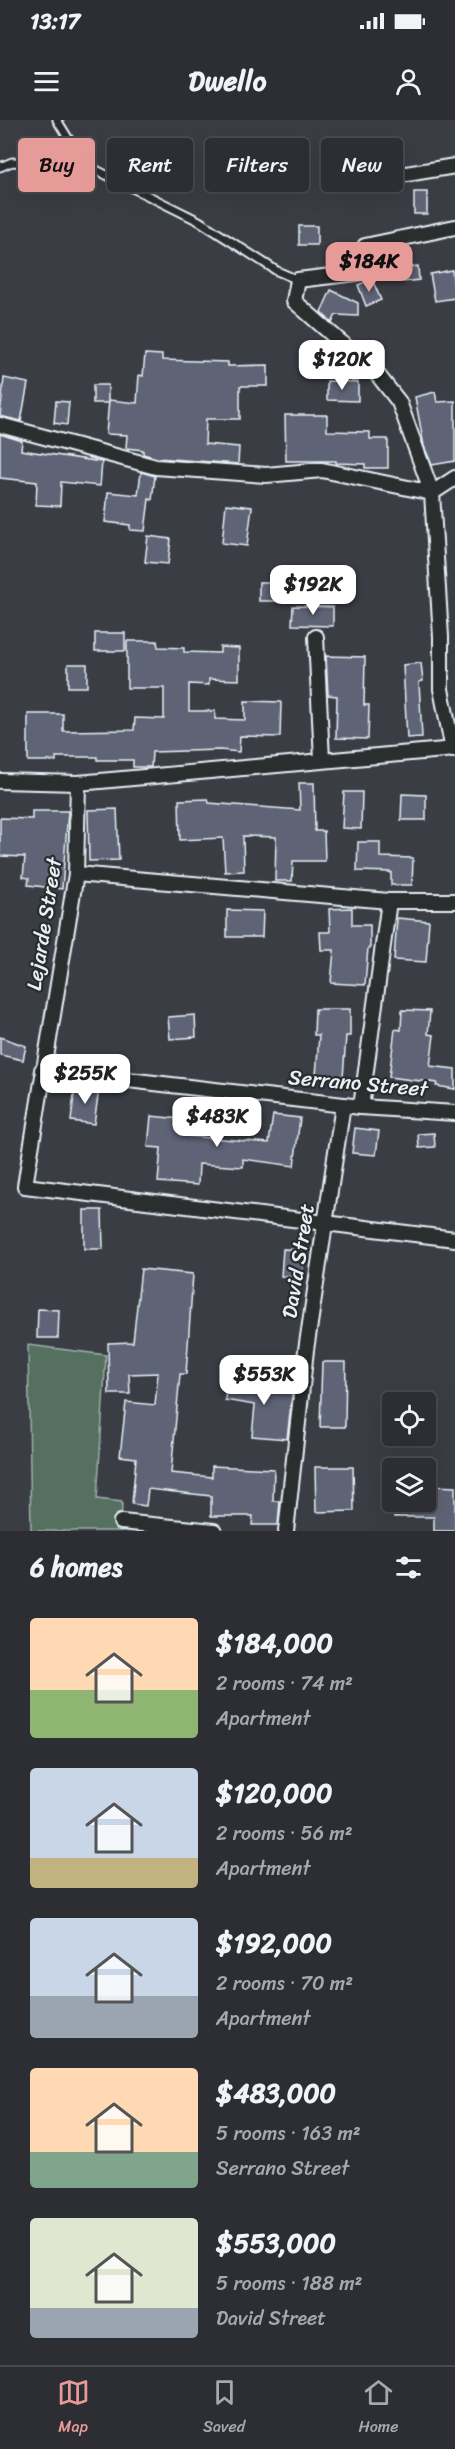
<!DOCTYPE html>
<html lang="en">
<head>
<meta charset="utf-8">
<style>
  body { margin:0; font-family:Sriracha,sans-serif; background:#34363b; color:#f1f3f6; height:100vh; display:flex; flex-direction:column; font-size:22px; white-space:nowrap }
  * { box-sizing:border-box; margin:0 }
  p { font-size:20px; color:#a6a8ac }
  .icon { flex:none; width:33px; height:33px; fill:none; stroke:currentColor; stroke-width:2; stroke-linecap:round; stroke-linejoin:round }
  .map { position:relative; height:1411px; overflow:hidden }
  .details { display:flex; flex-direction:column; background:#2c2e33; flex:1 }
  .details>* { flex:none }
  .top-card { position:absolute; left:18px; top:18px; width:420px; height:54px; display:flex; gap:12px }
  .controls { position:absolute; left:382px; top:1272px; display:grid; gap:12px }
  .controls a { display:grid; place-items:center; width:54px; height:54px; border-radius:6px; background:#2c2e33; box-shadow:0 6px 24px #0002,0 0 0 2px #484a4e; font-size:30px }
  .price { position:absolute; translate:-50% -51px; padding:0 14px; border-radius:12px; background:#fff; color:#222; font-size:20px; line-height:39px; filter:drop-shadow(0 2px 3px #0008) }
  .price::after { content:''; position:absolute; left:50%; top:36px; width:18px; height:14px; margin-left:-9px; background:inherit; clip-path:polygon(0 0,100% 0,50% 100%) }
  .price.selected { background:#e69b98; color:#111 }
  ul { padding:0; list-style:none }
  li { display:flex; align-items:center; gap:18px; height:150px; padding:0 30px }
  li span { display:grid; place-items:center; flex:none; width:168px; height:120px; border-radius:6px; color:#555 }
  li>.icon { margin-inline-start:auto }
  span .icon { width:72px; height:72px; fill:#fffc; stroke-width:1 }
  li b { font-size:26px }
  h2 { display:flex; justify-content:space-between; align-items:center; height:72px; padding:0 30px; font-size:26px }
  .chip { padding:0 21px; border-radius:6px; background:#2c2e33; box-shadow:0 6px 24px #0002,0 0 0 2px #484a4e; font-size:21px; line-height:54px }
  .chip.selected { background:#e69b98; color:#111 }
  .status { display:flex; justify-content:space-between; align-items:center; height:42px; padding:0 30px; background:#2c2e33; direction:ltr }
  .status svg { height:16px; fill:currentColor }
  header { display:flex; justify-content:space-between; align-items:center; height:78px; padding:0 30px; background:#2c2e33; font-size:27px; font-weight:800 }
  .tabs { display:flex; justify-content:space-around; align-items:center; height:84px; border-top:2px solid #484a4e; background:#2c2e33; font-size:16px; color:#a6a8ac }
  .tabs a { display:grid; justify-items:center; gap:3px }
  .tabs .selected { color:#e69b98 }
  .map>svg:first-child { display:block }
  .green { fill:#54705f; stroke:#9eb0ac; stroke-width:1.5 }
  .building { fill:#5f6476; stroke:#e8f1f8; stroke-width:1.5 }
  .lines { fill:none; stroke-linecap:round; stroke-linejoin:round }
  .service-casing { stroke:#e8f1f8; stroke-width:11 }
  .minor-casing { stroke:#e8f1f8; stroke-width:18 }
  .service { stroke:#2a2d2e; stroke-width:7 }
  .minor { stroke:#2a2d2e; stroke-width:14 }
  .labels { text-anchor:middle; stroke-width:4.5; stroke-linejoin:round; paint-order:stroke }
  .street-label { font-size:21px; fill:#e8f1f8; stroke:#2a2d2e }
</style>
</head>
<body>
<div class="status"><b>13:17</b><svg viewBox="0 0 49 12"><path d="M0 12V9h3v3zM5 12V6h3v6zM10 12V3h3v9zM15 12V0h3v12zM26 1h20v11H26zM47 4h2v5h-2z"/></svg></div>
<header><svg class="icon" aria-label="menu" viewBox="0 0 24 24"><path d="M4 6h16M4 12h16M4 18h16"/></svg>Dwello<svg class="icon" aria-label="person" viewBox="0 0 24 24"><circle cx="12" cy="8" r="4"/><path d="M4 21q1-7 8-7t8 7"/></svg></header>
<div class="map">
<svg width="455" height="1411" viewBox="0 0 455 1411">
  <rect width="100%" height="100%" fill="#3a3e44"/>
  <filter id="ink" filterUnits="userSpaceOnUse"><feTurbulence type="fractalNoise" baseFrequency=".0167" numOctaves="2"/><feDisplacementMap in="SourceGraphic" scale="12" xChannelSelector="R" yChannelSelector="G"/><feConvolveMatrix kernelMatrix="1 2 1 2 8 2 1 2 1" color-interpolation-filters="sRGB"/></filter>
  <g filter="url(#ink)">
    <path class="green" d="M28,1225L106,1235L97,1379L122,1382L121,1411H31Z"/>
    <g class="building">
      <rect x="414" y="72" width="13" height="22"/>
      <rect x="299" y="106" width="18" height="19"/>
      <path d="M418,146L419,160L404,162L403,148Z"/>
      <path d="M452,150L455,178L435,181L430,154Z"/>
      <path d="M372,159L381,180L366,186L358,165Z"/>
      <path d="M331,170L358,183V196L336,195L332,203L321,192Z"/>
      <path d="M145,234L162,235V240L228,242V246L268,245V266H240V299H206L205,324L239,327L238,344L157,338L143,334V330L126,328L127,315L106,314L109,280L137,283L139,255L143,256Z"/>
      <path d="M4,258L28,263L21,301L0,296Z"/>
      <path d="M327,261L358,262V281L327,280Z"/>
      <rect x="93" y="265" width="15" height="18"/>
      <path d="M435,272L437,282L455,281V341L432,345L424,326L415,277Z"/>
      <path d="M56,281L69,282L67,305L54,303Z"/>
      <path d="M285,295H327V311L370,312V319H388V348H365V344L336,343V341H286Z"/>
      <path d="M0,314L22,321L21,330L102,342L100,366L61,362L60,386L36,385L37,362L0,358Z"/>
      <path d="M141,352L155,356L152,380L149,379L145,411L130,410V405L105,402L108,372L138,375Z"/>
      <path d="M226,384L252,387L247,426L222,423Z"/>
      <path d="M148,416L171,419L168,444L145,442Z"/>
      <rect x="259" y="462" width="30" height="19"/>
      <path d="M293,486L333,487V506L292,505Z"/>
      <rect x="95" y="513" width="30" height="18"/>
      <path d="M127,521H157L158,527L184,528V532L220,533V527L239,528V560L209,559V565L189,564V591H215V599L245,600V581L281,582L280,617L240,616L239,632L220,630L152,632L151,647H133V640H97V637H56V641H28V594H63V611L134,610L135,598L164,599V568H127Z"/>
      <path d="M326,536L365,537L364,585H369L368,619L336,618L337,576L328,575Z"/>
      <path d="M421,543L423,561L419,562L422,617L407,618L403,545Z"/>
      <rect x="68" y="544" width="19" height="23"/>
      <path d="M299,663H314L315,711H324L325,741H293L292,761H275L276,717L243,716L244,751L225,752L223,718L180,720L179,680L208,679L209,683L300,690Z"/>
      <path d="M344,672H362L361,709L342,708Z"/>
      <path d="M402,674L426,675V700H401Z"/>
      <path d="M117,689L119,740L89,741L88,690Z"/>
      <path d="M32,691H68L62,769L28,765L29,758L23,757L25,737L0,736V698L32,699Z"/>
      <path d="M358,722H380V737L413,738L412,765H391V752L357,751Z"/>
      <path d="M352,788V805H370V828H368L365,865L331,863L334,830H321L320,812H330L329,789Z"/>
      <path d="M227,790L263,791L262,817H227Z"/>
      <path d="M397,798L429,801L426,842L394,840Z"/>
      <path d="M315,889H350V916H346L343,958L316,956L319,915H314Z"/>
      <path d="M402,890L430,891L428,914L434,915L430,946L455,949V969L436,966L437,963L389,957L395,909L401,910Z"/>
      <path d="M195,895L196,917L170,919L168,897Z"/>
      <path d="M0,917L26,926L23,940L0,935Z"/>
      <path d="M75,966L99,969L94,1004L71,1001Z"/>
      <path d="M273,995L300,998L294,1046L243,1039V1047L199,1044L198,1065L158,1062L161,1028L148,1027L151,996L191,1000L189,1016L269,1023Z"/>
      <path d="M355,1008L379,1011L376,1035L352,1033Z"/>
      <path d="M434,1013L435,1027L419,1028L418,1014Z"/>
      <path d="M84,1090H102L103,1129H84Z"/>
      <path d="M283,1129L304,1130L302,1157L281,1156Z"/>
      <path d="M141,1149L193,1154L186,1254H180L171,1353L212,1357V1346L274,1349L273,1381H280L278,1405H252L253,1396H211V1376L148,1369L146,1386L132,1384L136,1338L120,1336L126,1282L155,1285L158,1253L129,1254L130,1274H109L108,1223L133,1222Z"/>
      <path d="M38,1189L59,1190L58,1218H37Z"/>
      <path d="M322,1242H346L345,1307H320Z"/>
      <path d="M227,1257L249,1259L248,1266L293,1267L287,1319L252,1316L255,1285L225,1280Z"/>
      <path d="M315,1347H353L354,1391L316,1392Z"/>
      <path d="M434,1366L455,1367V1411H434V1397H394V1382H434Z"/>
    </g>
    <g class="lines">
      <g class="service-casing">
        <g id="service">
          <path d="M57,0L84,44"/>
          <path d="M0,47L12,42L84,44L199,101L277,151L298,160"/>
        </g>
      </g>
      <g class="minor-casing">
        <g id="minor">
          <path d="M358,62L455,46"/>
          <path d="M0,305L156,347L266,355L322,350L432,373L399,282L377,254L294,181L298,160L357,153L365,126L455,107"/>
          <path d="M316,517L322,640"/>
          <path d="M453,630L441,569V517L432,373L455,358"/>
          <path d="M0,661L78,663L455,629"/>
          <path d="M78,663L76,754L25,1066L455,1119"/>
          <path d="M76,754L389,781H455"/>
          <path d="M42,950L361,987L455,993"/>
          <path d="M361,987L389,781"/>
          <path d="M121,1402L214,1411"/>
          <path d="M286,1411L306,1230L343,985"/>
        </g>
      </g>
      <use href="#service" class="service"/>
      <use href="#minor" class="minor"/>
    </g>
  </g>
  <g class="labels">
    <g class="street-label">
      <text transform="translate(44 804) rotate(-81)" y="7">Lejarde Street</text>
      <text transform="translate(358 963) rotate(5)" y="7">Serrano Street</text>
      <text transform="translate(298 1141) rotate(-81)" y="7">David Street</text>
    </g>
  </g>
</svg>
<div class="controls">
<a><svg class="icon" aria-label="locate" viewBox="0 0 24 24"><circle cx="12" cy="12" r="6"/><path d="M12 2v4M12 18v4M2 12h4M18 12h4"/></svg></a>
<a><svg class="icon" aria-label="layers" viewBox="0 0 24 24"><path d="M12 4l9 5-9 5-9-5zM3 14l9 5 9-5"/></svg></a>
</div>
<b class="price selected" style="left:369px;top:173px">$184K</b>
<b class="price" style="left:342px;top:271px">$120K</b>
<b class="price" style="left:313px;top:496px">$192K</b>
<b class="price" style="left:85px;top:985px">$255K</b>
<b class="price" style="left:217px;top:1028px">$483K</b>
<b class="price" style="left:264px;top:1286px">$553K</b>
<div class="top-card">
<a class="chip selected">Buy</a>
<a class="chip">Rent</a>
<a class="chip">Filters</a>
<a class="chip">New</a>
</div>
</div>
<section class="details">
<h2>6 homes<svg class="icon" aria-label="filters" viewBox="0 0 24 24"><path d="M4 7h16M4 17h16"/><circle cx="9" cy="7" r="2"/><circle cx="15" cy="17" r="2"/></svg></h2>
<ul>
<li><span style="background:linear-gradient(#ffd9b3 60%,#8fb573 0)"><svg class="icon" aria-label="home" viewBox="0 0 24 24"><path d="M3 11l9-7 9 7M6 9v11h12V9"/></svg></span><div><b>$184,000</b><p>2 rooms · 74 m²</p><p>Apartment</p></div></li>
<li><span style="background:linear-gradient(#c9d6e8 75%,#c2b280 0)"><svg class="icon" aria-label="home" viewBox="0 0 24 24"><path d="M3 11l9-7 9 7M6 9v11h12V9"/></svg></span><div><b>$120,000</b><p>2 rooms · 56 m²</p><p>Apartment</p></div></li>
<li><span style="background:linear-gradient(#c9d6e8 65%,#9aa5b1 0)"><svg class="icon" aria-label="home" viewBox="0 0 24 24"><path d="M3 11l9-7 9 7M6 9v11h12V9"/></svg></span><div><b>$192,000</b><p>2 rooms · 70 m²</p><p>Apartment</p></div></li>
<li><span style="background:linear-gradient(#ffd9b3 70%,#7fa58c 0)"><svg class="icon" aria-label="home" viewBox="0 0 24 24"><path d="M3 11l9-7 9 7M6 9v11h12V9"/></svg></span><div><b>$483,000</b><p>5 rooms · 163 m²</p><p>Serrano Street</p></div></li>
<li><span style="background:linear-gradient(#dfe7d0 75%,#9aa5b1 0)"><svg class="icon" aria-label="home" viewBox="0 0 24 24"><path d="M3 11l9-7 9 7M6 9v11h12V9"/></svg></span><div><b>$553,000</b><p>5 rooms · 188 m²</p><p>David Street</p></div></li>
</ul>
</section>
<nav class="tabs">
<a class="selected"><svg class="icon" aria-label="map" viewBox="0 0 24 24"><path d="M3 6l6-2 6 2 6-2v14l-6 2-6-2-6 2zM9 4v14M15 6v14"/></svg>Map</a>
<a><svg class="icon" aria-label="saved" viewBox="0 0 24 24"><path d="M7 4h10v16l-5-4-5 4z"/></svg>Saved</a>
<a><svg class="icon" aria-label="home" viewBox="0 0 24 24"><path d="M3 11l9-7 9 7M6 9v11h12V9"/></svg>Home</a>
</nav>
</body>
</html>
